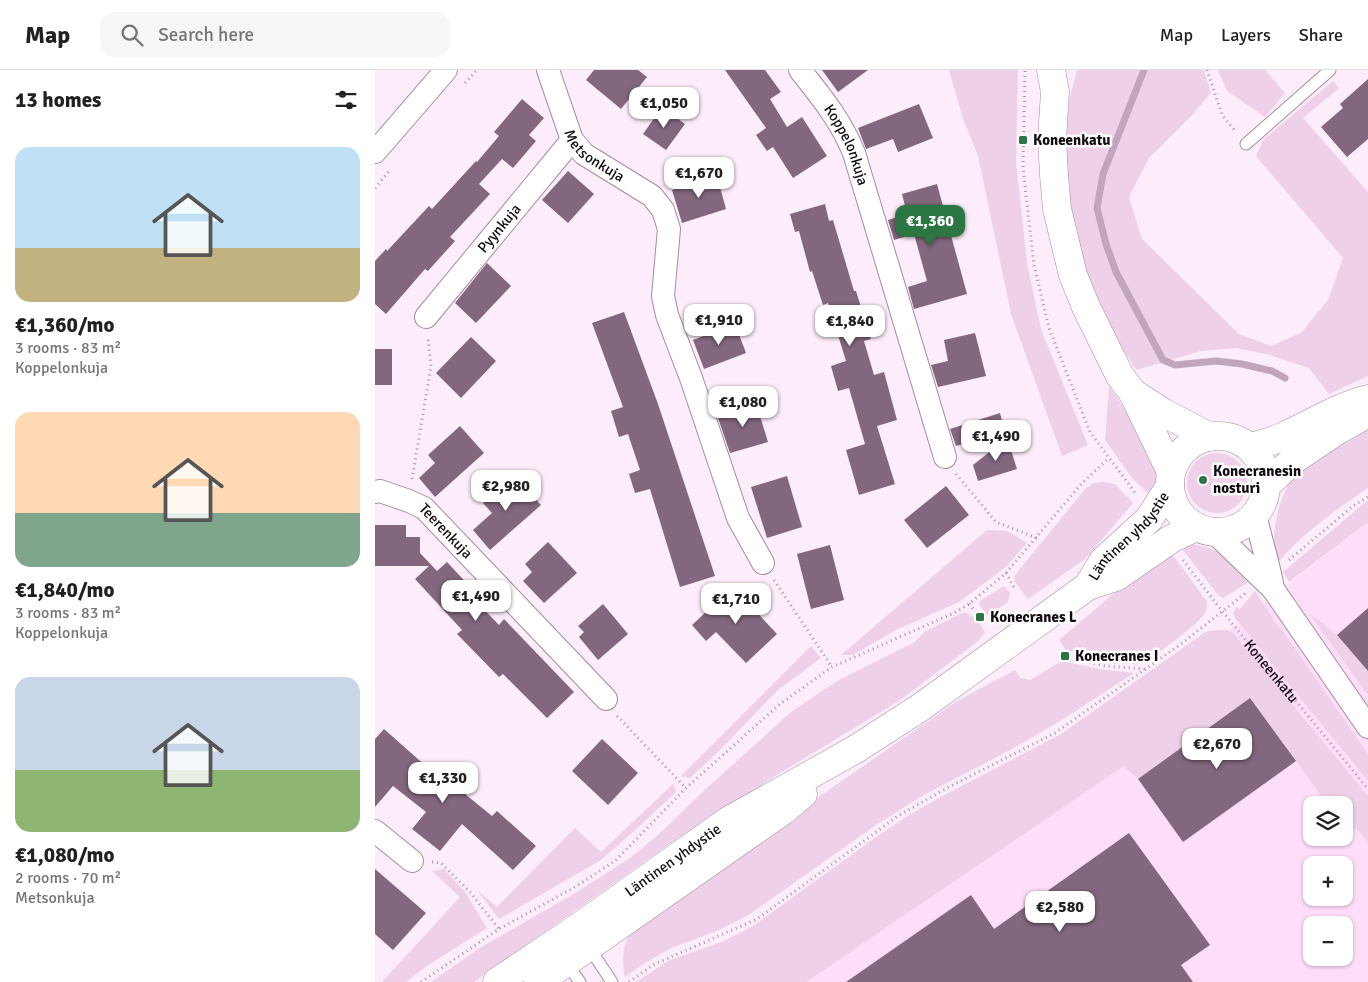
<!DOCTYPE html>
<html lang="en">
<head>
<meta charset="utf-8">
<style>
  body { margin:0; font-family:Signika,sans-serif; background:#f6f6f6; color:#202124; height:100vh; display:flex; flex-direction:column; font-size:19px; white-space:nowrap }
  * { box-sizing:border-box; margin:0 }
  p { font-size:16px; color:#757577 }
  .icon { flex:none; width:28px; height:28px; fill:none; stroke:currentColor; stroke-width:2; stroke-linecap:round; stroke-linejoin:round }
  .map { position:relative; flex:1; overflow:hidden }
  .details { display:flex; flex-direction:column; background:#fff; width:375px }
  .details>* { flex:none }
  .controls { position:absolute; left:928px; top:726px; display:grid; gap:10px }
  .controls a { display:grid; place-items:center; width:50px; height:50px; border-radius:10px; background:#fff; box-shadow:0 1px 4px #0004; font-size:25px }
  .price { position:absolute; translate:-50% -42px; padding:0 11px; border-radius:10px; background:#fff; color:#222; font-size:16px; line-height:32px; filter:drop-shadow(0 1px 2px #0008) }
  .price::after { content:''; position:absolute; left:50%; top:30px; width:15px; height:11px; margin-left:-8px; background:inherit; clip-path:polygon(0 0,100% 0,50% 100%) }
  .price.current { background:#2c7644; color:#fff }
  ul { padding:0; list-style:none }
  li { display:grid; align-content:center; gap:10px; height:265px; padding:0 15px }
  li span { display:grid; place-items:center; height:155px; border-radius:15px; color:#555 }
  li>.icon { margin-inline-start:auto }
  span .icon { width:90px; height:90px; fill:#fffc; stroke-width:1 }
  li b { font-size:21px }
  h2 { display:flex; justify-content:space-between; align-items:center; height:60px; padding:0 15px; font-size:21px }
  header { display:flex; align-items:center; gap:30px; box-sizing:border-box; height:70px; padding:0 25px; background:#fff; border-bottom:1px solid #e0e0e0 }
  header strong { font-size:24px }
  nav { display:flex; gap:28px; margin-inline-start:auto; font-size:18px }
  .search { width:350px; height:45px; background:#f6f6f6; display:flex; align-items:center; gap:12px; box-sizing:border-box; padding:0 18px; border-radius:15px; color:#757577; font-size:19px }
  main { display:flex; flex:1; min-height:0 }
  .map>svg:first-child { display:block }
  .built { fill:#feddf9; fill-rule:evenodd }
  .green { fill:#eed1e9 }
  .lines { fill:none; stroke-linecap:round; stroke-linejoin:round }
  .stream { stroke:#c1a5bd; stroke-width:7 }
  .building { fill:#82677e }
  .lane-casing { stroke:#a48ca0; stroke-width:13 }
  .street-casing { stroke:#a48ca0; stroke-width:24 }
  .secondary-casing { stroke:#a48ca0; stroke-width:29 }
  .path { stroke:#a396a1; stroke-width:3; stroke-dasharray:1 4; stroke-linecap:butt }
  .lane { stroke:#fff; stroke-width:11 }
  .street { stroke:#fff; stroke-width:22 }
  .secondary { stroke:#fff; stroke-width:28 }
  .poi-dot { fill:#2c7644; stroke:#fff; stroke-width:2 }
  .labels { text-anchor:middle; stroke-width:5; stroke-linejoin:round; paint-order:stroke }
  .poi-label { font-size:15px; font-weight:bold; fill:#130b12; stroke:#fff; text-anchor:start }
  .street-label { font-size:15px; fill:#130b12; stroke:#fff }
</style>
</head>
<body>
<header>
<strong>Map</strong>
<div class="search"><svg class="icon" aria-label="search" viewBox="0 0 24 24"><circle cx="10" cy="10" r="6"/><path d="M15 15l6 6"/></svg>Search here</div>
<nav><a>Map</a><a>Layers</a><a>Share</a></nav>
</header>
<main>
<section class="details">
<h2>13 homes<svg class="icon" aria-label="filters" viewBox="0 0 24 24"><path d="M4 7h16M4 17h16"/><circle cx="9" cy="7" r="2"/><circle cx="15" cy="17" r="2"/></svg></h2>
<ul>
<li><span style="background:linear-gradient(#bfe0f5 65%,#c2b280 0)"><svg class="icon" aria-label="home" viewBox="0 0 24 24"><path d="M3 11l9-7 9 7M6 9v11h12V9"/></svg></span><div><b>€1,360/mo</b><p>3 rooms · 83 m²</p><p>Koppelonkuja</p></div></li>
<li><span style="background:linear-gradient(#ffd9b3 65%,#7fa58c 0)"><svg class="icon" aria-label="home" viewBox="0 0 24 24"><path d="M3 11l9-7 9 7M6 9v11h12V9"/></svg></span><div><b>€1,840/mo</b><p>3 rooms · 83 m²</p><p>Koppelonkuja</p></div></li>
<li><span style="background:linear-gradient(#c9d6e8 60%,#8fb573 0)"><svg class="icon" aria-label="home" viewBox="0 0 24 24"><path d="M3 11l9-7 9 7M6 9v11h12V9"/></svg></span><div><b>€1,080/mo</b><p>2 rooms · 70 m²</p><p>Metsonkuja</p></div></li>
</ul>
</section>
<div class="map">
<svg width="993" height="912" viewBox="0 0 993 912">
  <rect width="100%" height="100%" fill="#fdecfa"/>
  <path class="built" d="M993,452V912H360L850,564ZM936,735H969V768H936ZM936,795H969V828H936ZM936,855H969V888H936Z"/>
  <g class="green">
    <path d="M574,0H643L641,91L652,193L666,259L713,375L687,386L636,244L603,86L587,46Z"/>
    <path d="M702,0H829L836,23L818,44L774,88L754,127L767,169L864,264L896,276L926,263L953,230L968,188L881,86L888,70L958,11L964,18L928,48L993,122V306L954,324L934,298L895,285L862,278L826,281L761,300C748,279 734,258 725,236C700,177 686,113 691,49C693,32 698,16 702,0Z"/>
    <path d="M843,0H890L910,23L890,47L852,21Z"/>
    <path d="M734,316L755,347L782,404C782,412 781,418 773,423L757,408L730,370Z"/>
    <path d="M993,355V418C963,438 924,466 902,494C894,464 903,432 918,405Z"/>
    <circle cx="842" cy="413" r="30"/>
    <path d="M729,412L740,414L758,433L710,489L653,529L639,511L640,505L711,418L718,413Z"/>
    <path d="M993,430V452L914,512L908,502Z"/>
    <path d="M612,460L632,461L652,473L631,497L584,532L521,560L478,585H466Z"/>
    <path d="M814,474C846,477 854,489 874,512L848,528L843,525L807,479Z"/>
    <path d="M798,485L832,532C832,535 832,540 830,543C824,554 775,591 763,594C751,596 705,583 691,580L684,570L738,524Z"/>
    <path d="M629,516L635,523L633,532L616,544L612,545L604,534L606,530Z"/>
    <path d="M880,521L902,555L907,560L993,684V711L860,548L858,544L861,537L865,539Z"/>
    <path d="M589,542C599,546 606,553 610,563L602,572L524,631L405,703L299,771L99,912H56L103,879L202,822L255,788L283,765L332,718L416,642L462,611L540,572L549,562Z"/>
    <path d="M934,543L962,565L993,601V625Z"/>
    <path d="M844,560H852L858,563L993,726V772L981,758L973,762L969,757V735H953L875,628L763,709L749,696L431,912H261L293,891L349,871L378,856L501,767L534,745L560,730L686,664L829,563L834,561Z"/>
    <path d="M436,576L446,588L403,620L343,682L315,708L306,706Z"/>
    <path d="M687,591L724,599L759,603L687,650L637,679L547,726L501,755L372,846L342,861L296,878L268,894L250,907C247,893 247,876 255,864C261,855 288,836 298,828L582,631L640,600L645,608L655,610Z"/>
    <path d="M298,714L301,722L258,762L226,790L124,849L102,820L122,837L200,758L226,782Z"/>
    <path d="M69,799L90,822L112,858L52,896L31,912H7L85,827L57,801Z"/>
  </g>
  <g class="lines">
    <path class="stream" d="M769,0L728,104L722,138L731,174L741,202L788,290L800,295L841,291L867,294L897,301L910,308"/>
  </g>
  <g class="building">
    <path d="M219,0H263L272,7L246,39L211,10Z"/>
    <path d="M350,0H390L406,22L395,29L412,57L427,47L452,86L418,108L398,77L392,81L381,65L391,58Z"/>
    <path d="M447,0H493L463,22Z"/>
    <path d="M993,9V69L972,87L946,57L968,38L965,34Z"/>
    <path d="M147,29L169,48L154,65L161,71L138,98L127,89L104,114L115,124L75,167L80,171L53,201L50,199L11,244L0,234V191L11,179L12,181L54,136L57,139L101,91L102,92L124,66L119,62Z"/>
    <path d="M544,34L558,68L523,82L518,69L491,79L483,58Z"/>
    <path d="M287,37L310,54L291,80L268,64Z"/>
    <path d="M193,101L219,124L193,153L167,130Z"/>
    <path d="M342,106L351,139L307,153L297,120Z"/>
    <path d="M562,114L592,224L539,239L533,217L552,211L539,164L519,170L513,150L532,144L527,124Z"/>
    <path d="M450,134L454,151L458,150L479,221H481L496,269L489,271L499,305L509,302L522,350L502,356L520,414L484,425L471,380L490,374L474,318L463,321L456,296L471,291L453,233L448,235L437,201L435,202L424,161L420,162L415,144Z"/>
    <path d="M112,193L136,216L101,253L80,233Z"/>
    <path d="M249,242L283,334L340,506L305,517L275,419L260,423L254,404L265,400L253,364L244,367L236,341L248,337L217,253Z"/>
    <path d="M360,254L371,283L329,299L318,270Z"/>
    <path d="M600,263L611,306L563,317L556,295L573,291L569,270Z"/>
    <path d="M96,267L121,291L86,328L61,303Z"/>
    <rect x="0" y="279" width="17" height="36"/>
    <path d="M381,333L393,372L355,383L342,345Z"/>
    <path d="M625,343L630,362L581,376L575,359Z"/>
    <path d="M85,356L109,383L60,427L44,408L60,393L53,385Z"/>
    <path d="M632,368L642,399L603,411L598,395Z"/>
    <path d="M139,405L166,435L115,480L98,460L117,443L108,433Z"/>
    <path d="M412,406L427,457L392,468L376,417Z"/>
    <path d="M571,416L594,445L552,478L529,450Z"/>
    <path d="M0,455H31V467H45V483L62,501L72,492L99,521L95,525L124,555L129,549L199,622L172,648L128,604L124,607L82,564L87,560L40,509L54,496H0Z"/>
    <path d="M173,472L202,503L169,533L148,511L157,502L150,494Z"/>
    <path d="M455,475L469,530L436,539L422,484Z"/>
    <path d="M358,517L402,564L371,593L341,562L331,571L317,555Z"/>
    <path d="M228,534L253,564L223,590L204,567L209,562L203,556Z"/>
    <path d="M993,538V601L962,565Z"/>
    <path d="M875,628L921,691L808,772L763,709Z"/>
    <path d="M9,659L61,705L63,702L117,746L122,741L161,776L138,800L87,754L65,781L37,759L51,742L18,716L0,737V669Z"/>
    <path d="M227,669L263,703L233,735L197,701Z"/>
    <path d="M754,763L835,875L806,895L818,912H471L596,825L619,859Z"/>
    <path d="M0,799L51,843L18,880L0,864Z"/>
  </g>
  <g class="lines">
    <g class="lane-casing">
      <g id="lane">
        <path d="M871,74L955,0"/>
        <path d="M213,876L237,912"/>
        <path d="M190,892L205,912"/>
      </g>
    </g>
    <g class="street-casing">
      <g id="street">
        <path id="s2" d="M173,0L197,70L209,84L277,126L288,140L294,159L288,226L292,245L316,308L363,448L388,493"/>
        <path id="s3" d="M425,0C447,28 465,49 479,83L570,387"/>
        <path d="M0,82L71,0"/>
        <path id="s4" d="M51,247L197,70"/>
        <path id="s5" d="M0,422L5,421L34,431L49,438L231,629"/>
        <path d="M880,443C885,469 894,493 898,519"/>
        <path d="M838,461L898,519L993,657"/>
        <path d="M0,761L37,791"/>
      </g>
    </g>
    <g class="secondary-casing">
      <g id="secondary">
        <path d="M676,0L680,22L677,69L679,105L682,139L698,205L711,237L745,306L758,323L796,402"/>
        <path d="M758,323L789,343L835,367"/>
        <circle cx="843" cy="414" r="48"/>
        <path d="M874,377C916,370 951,339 993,329"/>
        <path d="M892,415L917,391L963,360L986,347L993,341"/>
        <path id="s6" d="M713,516L728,491L774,449L795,416"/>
        <path id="s7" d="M122,912L201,859L353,751L481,679L546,637L713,516L741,507L796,469L821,457"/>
        <path d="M163,912L409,740L428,724"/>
      </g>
    </g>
    <g class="path">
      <path d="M832,0L847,45L861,62"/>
      <path d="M650,1L648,98L659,195L674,258L715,362L761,424"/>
      <path d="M90,13L102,0"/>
      <path d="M0,118L16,99"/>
      <path d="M581,404L621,452L662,468"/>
      <path d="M37,409L56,296L53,267"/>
      <path id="s1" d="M808,490L847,541L993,719"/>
      <path d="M914,490L978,436L993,427"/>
      <path d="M631,503L640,519"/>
      <path d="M399,510L457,597"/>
      <path d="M594,534L605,547"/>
      <path d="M690,586L730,596L771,599"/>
      <path d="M242,646L311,718"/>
      <path d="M57,792L66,793L95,822L124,859"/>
      <path d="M46,912L124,859L200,817L240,791L311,718L405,634L457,597L579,543L594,534L631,503L707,413L734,388"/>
      <path d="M254,912L278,895L382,849L523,746L572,718L680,663L806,574L872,522"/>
    </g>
    <use href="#lane" class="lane"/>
    <use href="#street" class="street"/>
    <use href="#secondary" class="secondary"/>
  </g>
  <g class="poi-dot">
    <rect x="643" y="65" width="10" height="10" rx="2.5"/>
    <circle cx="828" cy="410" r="5"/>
    <rect x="600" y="542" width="10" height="10" rx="2.5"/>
    <rect x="685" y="581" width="10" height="10" rx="2.5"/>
  </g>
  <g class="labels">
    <g class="poi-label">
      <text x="658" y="75">Koneenkatu</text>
      <text x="838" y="406">Konecranesin<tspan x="838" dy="17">nosturi</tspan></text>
      <text x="615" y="552">Konecranes L</text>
      <text x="700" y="591">Konecranes I</text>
    </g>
    <g class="street-label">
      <text dy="5" stroke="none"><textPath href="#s3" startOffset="89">Koppelonkuja</textPath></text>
      <text dy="5" stroke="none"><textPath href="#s2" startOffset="101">Metsonkuja</textPath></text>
      <text dy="5" stroke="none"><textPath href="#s4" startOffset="115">Pyynkuja</textPath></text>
      <text dy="5" stroke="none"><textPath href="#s5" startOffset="84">Teerenkuja</textPath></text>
      <text dy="5" stroke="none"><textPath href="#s6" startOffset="65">Läntinen yhdystie</textPath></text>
      <text dy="5" stroke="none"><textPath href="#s1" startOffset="142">Koneenkatu</textPath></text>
      <text dy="5" stroke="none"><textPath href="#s7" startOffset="214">Läntinen yhdystie</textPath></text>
    </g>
  </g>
</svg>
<div class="controls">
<a><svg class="icon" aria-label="layers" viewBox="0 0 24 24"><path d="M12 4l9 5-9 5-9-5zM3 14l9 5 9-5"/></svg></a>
<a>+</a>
<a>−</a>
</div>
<b class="price" style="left:289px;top:59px">€1,050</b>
<b class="price" style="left:324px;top:129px">€1,670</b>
<b class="price current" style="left:555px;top:177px">€1,360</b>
<b class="price" style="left:344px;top:276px">€1,910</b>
<b class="price" style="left:475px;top:277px">€1,840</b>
<b class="price" style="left:368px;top:358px">€1,080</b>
<b class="price" style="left:621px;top:392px">€1,490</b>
<b class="price" style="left:131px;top:442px">€2,980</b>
<b class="price" style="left:101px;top:552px">€1,490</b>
<b class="price" style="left:361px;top:555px">€1,710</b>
<b class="price" style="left:842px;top:700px">€2,670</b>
<b class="price" style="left:68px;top:734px">€1,330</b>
<b class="price" style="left:685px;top:863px">€2,580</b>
</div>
</main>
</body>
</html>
